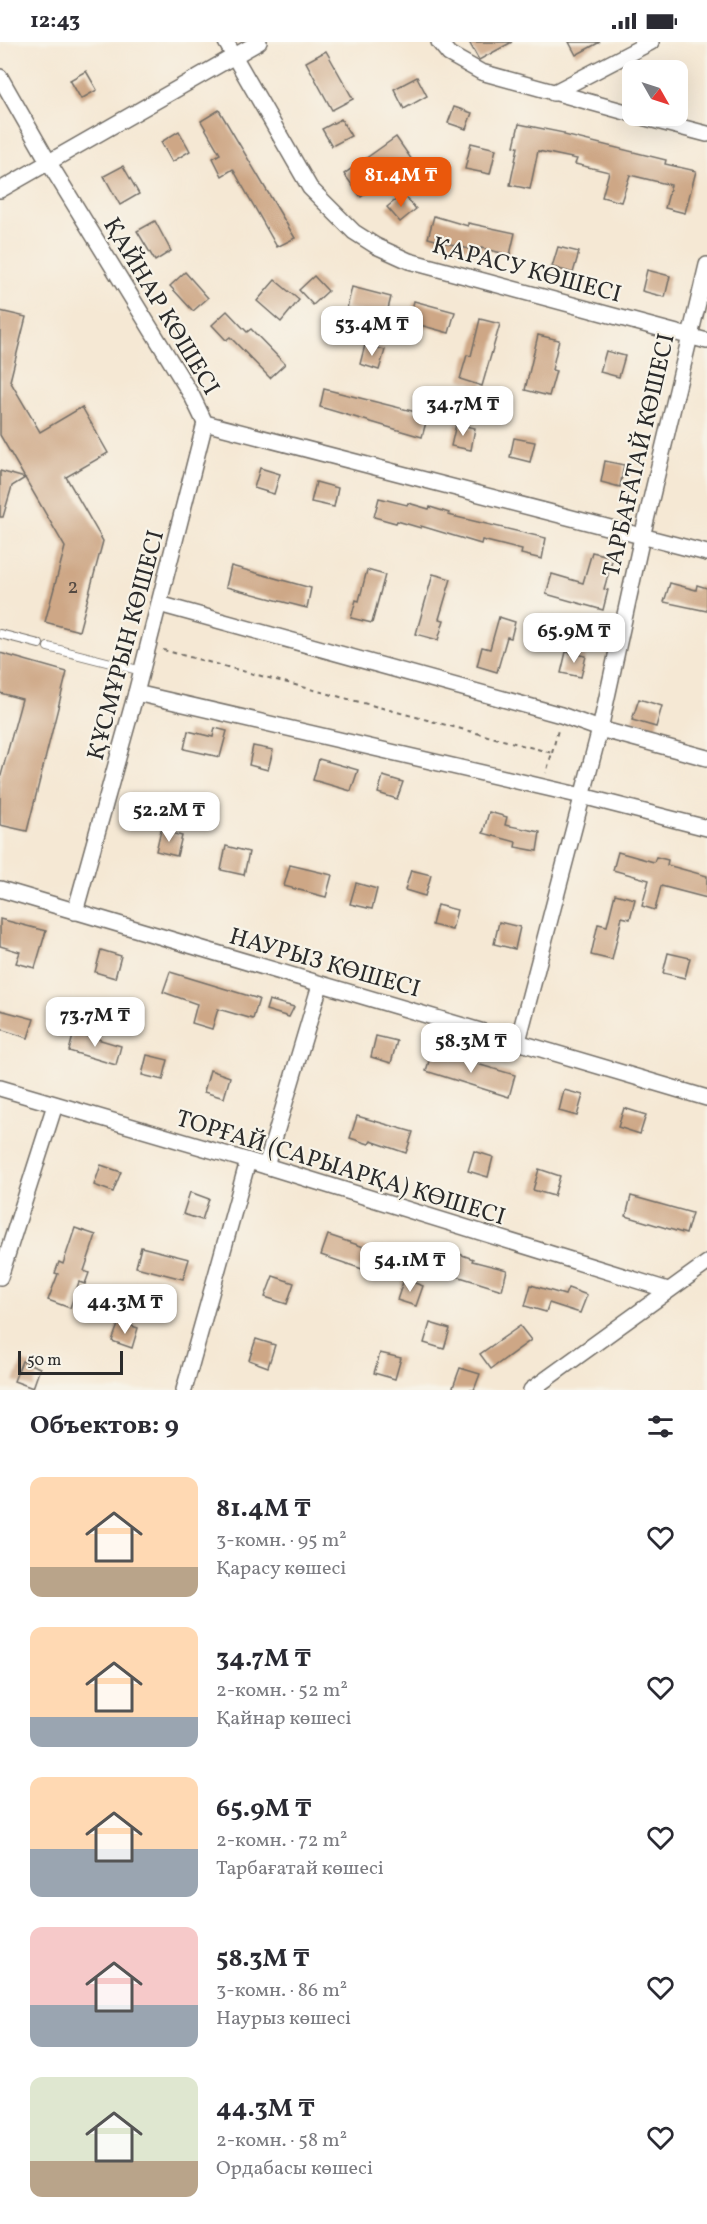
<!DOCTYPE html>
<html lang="ru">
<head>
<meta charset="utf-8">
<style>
  body { margin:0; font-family:Vollkorn,serif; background:#f7f7f7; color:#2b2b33; height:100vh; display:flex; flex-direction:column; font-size:22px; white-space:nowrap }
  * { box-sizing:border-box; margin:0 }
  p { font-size:20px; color:#7c7c81 }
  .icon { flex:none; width:33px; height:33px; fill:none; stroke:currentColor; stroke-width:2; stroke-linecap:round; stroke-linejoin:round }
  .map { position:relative; height:1348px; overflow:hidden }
  .drawer { display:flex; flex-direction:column; background:#fff; flex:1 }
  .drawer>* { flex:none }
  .needle { width:39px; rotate:129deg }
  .fabs { position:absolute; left:622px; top:18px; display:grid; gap:12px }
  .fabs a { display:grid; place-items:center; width:66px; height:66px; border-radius:12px; background:#fff; box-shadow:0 6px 24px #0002; font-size:30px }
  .scale { position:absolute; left:18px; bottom:15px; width:105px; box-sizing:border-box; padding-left:6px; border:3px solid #2b2b2b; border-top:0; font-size:16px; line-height:21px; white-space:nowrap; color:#2b2b2b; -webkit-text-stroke:4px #f7f3e8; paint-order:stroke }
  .price { position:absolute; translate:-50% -51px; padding:0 14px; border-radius:12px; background:#fff; color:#222; font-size:20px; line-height:39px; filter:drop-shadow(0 2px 3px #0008) }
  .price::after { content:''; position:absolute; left:50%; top:36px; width:18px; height:14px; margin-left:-9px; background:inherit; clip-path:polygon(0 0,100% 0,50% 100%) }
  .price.current { background:#ea580c; color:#fff }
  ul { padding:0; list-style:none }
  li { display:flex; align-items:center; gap:18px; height:150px; padding:0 30px }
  li span { display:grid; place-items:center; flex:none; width:168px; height:120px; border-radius:12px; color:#555 }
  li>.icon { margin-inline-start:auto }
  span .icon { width:72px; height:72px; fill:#fffc; stroke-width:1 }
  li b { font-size:26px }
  h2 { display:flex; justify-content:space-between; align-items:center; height:72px; padding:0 30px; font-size:26px }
  .status { display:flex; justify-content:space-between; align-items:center; height:42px; padding:0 30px; background:#fff; direction:ltr }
  .status svg { height:16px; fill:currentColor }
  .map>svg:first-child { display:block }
  .building { fill:#cea786 }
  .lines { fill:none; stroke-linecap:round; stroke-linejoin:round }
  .lane-casing { stroke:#726d66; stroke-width:10 }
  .street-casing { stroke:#726d66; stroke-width:18 }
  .path { stroke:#726d66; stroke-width:2; stroke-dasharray:4.5 4.5; stroke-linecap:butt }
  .lane { stroke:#fff; stroke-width:8 }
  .street { stroke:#fff; stroke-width:15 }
  .labels { text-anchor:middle; stroke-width:4.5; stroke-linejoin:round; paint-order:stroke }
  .number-label { font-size:21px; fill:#544a42 }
  .street-label { font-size:24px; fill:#2b2b2b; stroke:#f7f3e8 }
</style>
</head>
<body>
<div class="status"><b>12:43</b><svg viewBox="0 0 49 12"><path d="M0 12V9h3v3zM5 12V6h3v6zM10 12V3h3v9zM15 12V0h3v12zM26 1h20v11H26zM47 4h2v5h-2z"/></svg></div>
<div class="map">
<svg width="707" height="1348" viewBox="0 0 707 1348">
  <rect width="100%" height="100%" fill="#f7f3e8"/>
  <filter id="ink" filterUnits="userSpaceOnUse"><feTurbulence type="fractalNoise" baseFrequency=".0167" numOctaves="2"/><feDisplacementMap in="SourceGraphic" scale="12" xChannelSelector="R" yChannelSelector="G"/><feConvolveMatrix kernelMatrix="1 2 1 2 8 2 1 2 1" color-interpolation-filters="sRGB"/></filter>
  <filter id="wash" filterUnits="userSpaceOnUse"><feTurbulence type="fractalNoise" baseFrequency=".008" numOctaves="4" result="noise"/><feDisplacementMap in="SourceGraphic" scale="24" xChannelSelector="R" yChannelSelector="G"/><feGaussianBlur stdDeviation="1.35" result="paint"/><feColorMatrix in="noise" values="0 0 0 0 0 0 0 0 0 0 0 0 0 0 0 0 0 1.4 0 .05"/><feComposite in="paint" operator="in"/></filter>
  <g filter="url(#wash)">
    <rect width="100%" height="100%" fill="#f5e8d4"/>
    <g id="blocks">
      <g class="building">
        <path d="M469,0H512L479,18Z"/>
        <path d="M569,0H600L576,13Z"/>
        <path d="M326,9L353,57L332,68L306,20Z"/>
        <path d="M86,29L97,48L81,57L70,38Z"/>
        <path d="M417,35L427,54L404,67L394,47Z"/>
        <path d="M454,65L472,71L466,87L448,81Z"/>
        <path d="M219,68L295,196L277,205L233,127L222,134L213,116L220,112L201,79Z"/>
        <path d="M341,77L351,94L332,104L322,87Z"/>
        <path d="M519,82L564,91V93L666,118L665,122L696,129L685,171L665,166L671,143L630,133L621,160L602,155L609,130L575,122L577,117L538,109L530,147L510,143L518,105L514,104Z"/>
        <path d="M179,89L190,109L172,120L161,100Z"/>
        <path d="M396,95L412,118L361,155L344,132Z"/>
        <path d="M471,101L496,107L490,132L465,127Z"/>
        <path d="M123,124L139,152L120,163L104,134Z"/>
        <path d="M403,152L416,167L400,180L387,165Z"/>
        <path d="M434,174L468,184V181L515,191L510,213L481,206L480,210L428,196Z"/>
        <path d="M155,179L171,209L155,219L137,189Z"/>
        <path d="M558,205L579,210L573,231L552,225Z"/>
        <path d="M647,228L670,234L665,255L642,249Z"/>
        <path d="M185,230L208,256L193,269L170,244Z"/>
        <path d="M314,234L328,249L313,263L299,248Z"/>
        <path d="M275,238L299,258L281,280L257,259Z"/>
        <path d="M352,245L391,255L386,275L347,266Z"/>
        <path d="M414,259L455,270L449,291L409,280Z"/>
        <path d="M0,269L26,275L10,339L40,390L82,365L108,411L66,435L103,499L79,589L45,580L65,505L0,393Z"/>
        <path d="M227,269L247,290L251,287L285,322L270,336L230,295L226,298L212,283Z"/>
        <path d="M480,277L500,282L482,344L460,337L467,313L471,314Z"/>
        <path d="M538,293L559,298L552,328L556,329L549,354L525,348Z"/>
        <path d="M365,303L385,308L379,328L360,322Z"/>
        <path d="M606,309L625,314L619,335L600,330Z"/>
        <path d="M324,347L428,373L422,395L320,365Z"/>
        <path d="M456,382L475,386L471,408L451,404Z"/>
        <path d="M514,396L535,400L530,420L510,415Z"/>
        <path d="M605,419L624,423L620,445L601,440Z"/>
        <path d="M260,426L280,432L274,452L254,446Z"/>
        <path d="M0,429L25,436L12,444L3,475H0Z"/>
        <path d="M316,440L338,446L334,465L311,460Z"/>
        <path d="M379,456L407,463L408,461L429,467L430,465L449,471L448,473L546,496L542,517L521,512L522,508L482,498L481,502L421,484V486L397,479L396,481L374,475Z"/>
        <path d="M592,510L613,515L604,547L608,548L603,568L546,552L552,532L583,541Z"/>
        <path d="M231,524L311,546L307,566L226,545Z"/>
        <path d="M367,528L385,533L372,581L351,576L356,558L359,559Z"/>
        <path d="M433,532L451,537L439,577L444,578L438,598L416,592Z"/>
        <path d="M670,541L696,548L697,543L707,546V569L664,560Z"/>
        <path d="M499,575L515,580L511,596L507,595L497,630L477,624L482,605L490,607Z"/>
        <path d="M566,610L586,614L581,635L561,631Z"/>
        <path d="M0,611L67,630L27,789L0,783V737L22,657L0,651Z"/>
        <path d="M639,657L662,664L656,685L632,678Z"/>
        <path d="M215,686L227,689L220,715L184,707L188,689L213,695Z"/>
        <path d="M253,704L273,708L268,728L249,723Z"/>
        <path d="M319,717L358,728L351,749L313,738Z"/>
        <path d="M383,734L403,740L397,757L378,751Z"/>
        <path d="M489,770L507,775L505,783L540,790L537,809L515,805L516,800L483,791Z"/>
        <path d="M161,788L182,794L177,814L156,809Z"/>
        <path d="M226,804L249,810L244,833L221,828Z"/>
        <path d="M618,810L654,820L656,815L668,818L667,823L707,834V856L661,844L655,868L642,864L649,838L613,828Z"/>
        <path d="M290,823L332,833L326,855L284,844Z"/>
        <path d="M411,828L431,833L425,854L405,848Z"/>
        <path d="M356,841L377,847L372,867L350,862Z"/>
        <path d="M615,852L635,857L630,877L622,875L612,918L591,913L598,882L607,884Z"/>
        <path d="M437,863L457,868L452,888L432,883Z"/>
        <path d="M0,877L46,889L35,926L16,921L20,910L0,904Z"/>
        <path d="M499,880L520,885L515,907L494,902Z"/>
        <path d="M101,908L121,914L115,936L95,930Z"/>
        <path d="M668,911L690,916L685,936L663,931Z"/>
        <path d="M170,930L259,957L253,977L218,967L212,987L192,981L197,962L163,950Z"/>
        <path d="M269,958L294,965L289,975L266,968Z"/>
        <path d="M0,968L34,977L28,996L0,987Z"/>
        <path d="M74,990L121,1004L116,1023L69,1009Z"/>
        <path d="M376,994L397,999L391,1021L371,1015Z"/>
        <path d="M432,1009L515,1033L509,1055L426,1029Z"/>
        <path d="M147,1013L168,1018L163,1038L142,1033Z"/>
        <path d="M210,1028L230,1035L224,1056L204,1050Z"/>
        <path d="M564,1048L583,1053L577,1074L559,1069Z"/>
        <path d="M624,1066L646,1073L640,1092L618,1085Z"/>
        <path d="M357,1074L413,1090L406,1111L371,1099L369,1102L350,1096Z"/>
        <path d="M474,1109L493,1115L488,1135L468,1129Z"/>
        <path d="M101,1123L121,1130L113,1150L94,1143Z"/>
        <path d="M539,1127L560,1134L554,1154L533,1148Z"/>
        <path d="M190,1150L209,1157L202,1178L183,1172Z"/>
        <path d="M631,1154L692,1171L686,1192L626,1174Z"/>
        <path d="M75,1186L96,1193L84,1229L89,1231L85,1242L79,1240L70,1266L48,1258L58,1232L55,1231L59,1220L63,1222Z"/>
        <path d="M328,1193L379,1210L380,1208L399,1214L392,1234L369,1227L368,1229L321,1213Z"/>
        <path d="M141,1205L189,1217L183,1237L136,1225Z"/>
        <path d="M454,1210L473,1217L472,1219L507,1228L502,1248L447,1231Z"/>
        <path d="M273,1234L294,1241L287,1262L265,1255Z"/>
        <path d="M404,1237L423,1244L416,1264L397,1258Z"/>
        <path d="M531,1243L565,1253L568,1246L587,1253L580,1271L549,1261L546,1270L525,1264Z"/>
        <path d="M119,1280L138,1286L132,1306L112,1299Z"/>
        <path d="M430,1281L450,1287L444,1307L424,1301Z"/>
        <path d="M520,1284L531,1298L491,1327L480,1312Z"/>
        <path d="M256,1297L275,1303L268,1325L249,1318Z"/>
        <path d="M380,1311L401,1316L395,1337L374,1331Z"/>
        <path d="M22,1319L40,1326L33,1346L14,1339Z"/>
        <path d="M460,1326L480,1332L474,1348H452Z"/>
      </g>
    </g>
  </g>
  <g filter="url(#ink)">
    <use href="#blocks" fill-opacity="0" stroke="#726d66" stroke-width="1.5"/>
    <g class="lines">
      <g class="lane-casing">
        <g id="lane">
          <path d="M0,592L39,602"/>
          <path d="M48,605L142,629"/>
        </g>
      </g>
      <g class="street-casing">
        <g id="street">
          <path d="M226,0L310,146L354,190L376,204L409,219L707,299"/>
          <path d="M439,0L449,12L481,30L633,72"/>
          <path d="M0,35L49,121L192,354L205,381L707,511"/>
          <path d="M553,51L651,0"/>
          <path d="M638,74L707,92"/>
          <path d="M0,148L259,0"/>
          <path d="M159,562L561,673L600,687L707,716"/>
          <path d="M136,651L582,754L707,786"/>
          <path d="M0,847L707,1056"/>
          <path d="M75,870L136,651L205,381"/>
          <path d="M518,999L600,687L642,495L707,223"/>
          <path d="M0,1046L266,1124L668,1248"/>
          <path d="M266,1124L320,943"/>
          <path d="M0,1235L55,1063"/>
          <path d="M184,1348L248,1119"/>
          <path d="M531,1348L707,1221"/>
        </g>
      </g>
      <g class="path">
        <path d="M163,608L552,711L546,731"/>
        <path d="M552,711L558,688"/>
      </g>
      <use href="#lane" class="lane"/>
      <use href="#street" class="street"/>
    </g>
  </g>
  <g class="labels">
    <g class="number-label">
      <text x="73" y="551">2</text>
    </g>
    <g class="street-label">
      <text transform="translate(527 227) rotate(15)" y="8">ҚАРАСУ КӨШЕСІ</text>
      <text transform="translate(162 264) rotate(59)" y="8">ҚАЙНАР КӨШЕСІ</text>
      <text transform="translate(638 413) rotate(-77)" y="8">ТАРБАҒАТАЙ КӨШЕСІ</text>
      <text transform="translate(125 603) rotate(-75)" y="8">ҚҰСМҰРЫН КӨШЕСІ</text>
      <text transform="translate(325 920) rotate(16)" y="8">НАУРЫЗ КӨШЕСІ</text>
      <text transform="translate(341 1125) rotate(17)" y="8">ТОРҒАЙ (САРЫАРҚА) КӨШЕСІ</text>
    </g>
  </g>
</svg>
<div class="fabs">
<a><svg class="needle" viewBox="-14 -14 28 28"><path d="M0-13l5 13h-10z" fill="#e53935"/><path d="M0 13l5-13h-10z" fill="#7c7c81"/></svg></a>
</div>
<div class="scale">50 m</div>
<b class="price current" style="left:401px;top:166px">81.4M ₸</b>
<b class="price" style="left:372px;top:315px">53.4M ₸</b>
<b class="price" style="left:463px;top:395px">34.7M ₸</b>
<b class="price" style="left:574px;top:622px">65.9M ₸</b>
<b class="price" style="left:169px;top:801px">52.2M ₸</b>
<b class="price" style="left:95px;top:1006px">73.7M ₸</b>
<b class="price" style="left:471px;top:1032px">58.3M ₸</b>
<b class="price" style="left:410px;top:1251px">54.1M ₸</b>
<b class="price" style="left:125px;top:1293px">44.3M ₸</b>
</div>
<section class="drawer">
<h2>Объектов: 9<svg class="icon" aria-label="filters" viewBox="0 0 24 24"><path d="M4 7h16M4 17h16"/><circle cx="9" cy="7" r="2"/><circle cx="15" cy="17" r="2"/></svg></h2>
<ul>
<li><span style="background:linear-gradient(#ffd9b3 75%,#b9a48a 0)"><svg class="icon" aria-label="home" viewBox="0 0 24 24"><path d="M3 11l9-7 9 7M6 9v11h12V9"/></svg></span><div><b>81.4M ₸</b><p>3-комн. · 95 m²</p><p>Қарасу көшесі</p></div><svg class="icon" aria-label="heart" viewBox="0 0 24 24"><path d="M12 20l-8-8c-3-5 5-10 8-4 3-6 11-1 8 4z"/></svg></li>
<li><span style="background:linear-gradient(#ffd9b3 75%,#9aa5b1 0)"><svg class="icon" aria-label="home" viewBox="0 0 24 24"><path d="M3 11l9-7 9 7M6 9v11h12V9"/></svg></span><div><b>34.7M ₸</b><p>2-комн. · 52 m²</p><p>Қайнар көшесі</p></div><svg class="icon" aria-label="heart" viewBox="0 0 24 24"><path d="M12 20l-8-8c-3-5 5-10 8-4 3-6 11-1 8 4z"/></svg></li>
<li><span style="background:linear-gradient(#ffd9b3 60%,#9aa5b1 0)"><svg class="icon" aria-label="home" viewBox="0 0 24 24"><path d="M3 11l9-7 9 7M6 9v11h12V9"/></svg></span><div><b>65.9M ₸</b><p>2-комн. · 72 m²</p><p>Тарбағатай көшесі</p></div><svg class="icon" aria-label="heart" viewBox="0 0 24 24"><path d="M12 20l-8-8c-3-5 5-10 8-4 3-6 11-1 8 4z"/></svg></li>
<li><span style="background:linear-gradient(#f6c9c9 65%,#9aa5b1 0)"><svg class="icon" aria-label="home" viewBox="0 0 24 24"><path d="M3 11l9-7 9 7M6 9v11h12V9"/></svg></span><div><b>58.3M ₸</b><p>3-комн. · 86 m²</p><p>Наурыз көшесі</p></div><svg class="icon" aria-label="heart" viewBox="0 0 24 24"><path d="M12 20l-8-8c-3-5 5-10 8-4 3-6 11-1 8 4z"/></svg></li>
<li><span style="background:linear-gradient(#dfe7d0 70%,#b9a48a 0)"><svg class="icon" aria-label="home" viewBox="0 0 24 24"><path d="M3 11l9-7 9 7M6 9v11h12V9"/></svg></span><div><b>44.3M ₸</b><p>2-комн. · 58 m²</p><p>Ордабасы көшесі</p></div><svg class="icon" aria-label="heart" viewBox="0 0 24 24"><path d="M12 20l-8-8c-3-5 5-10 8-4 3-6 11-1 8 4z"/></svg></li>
</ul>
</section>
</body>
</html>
